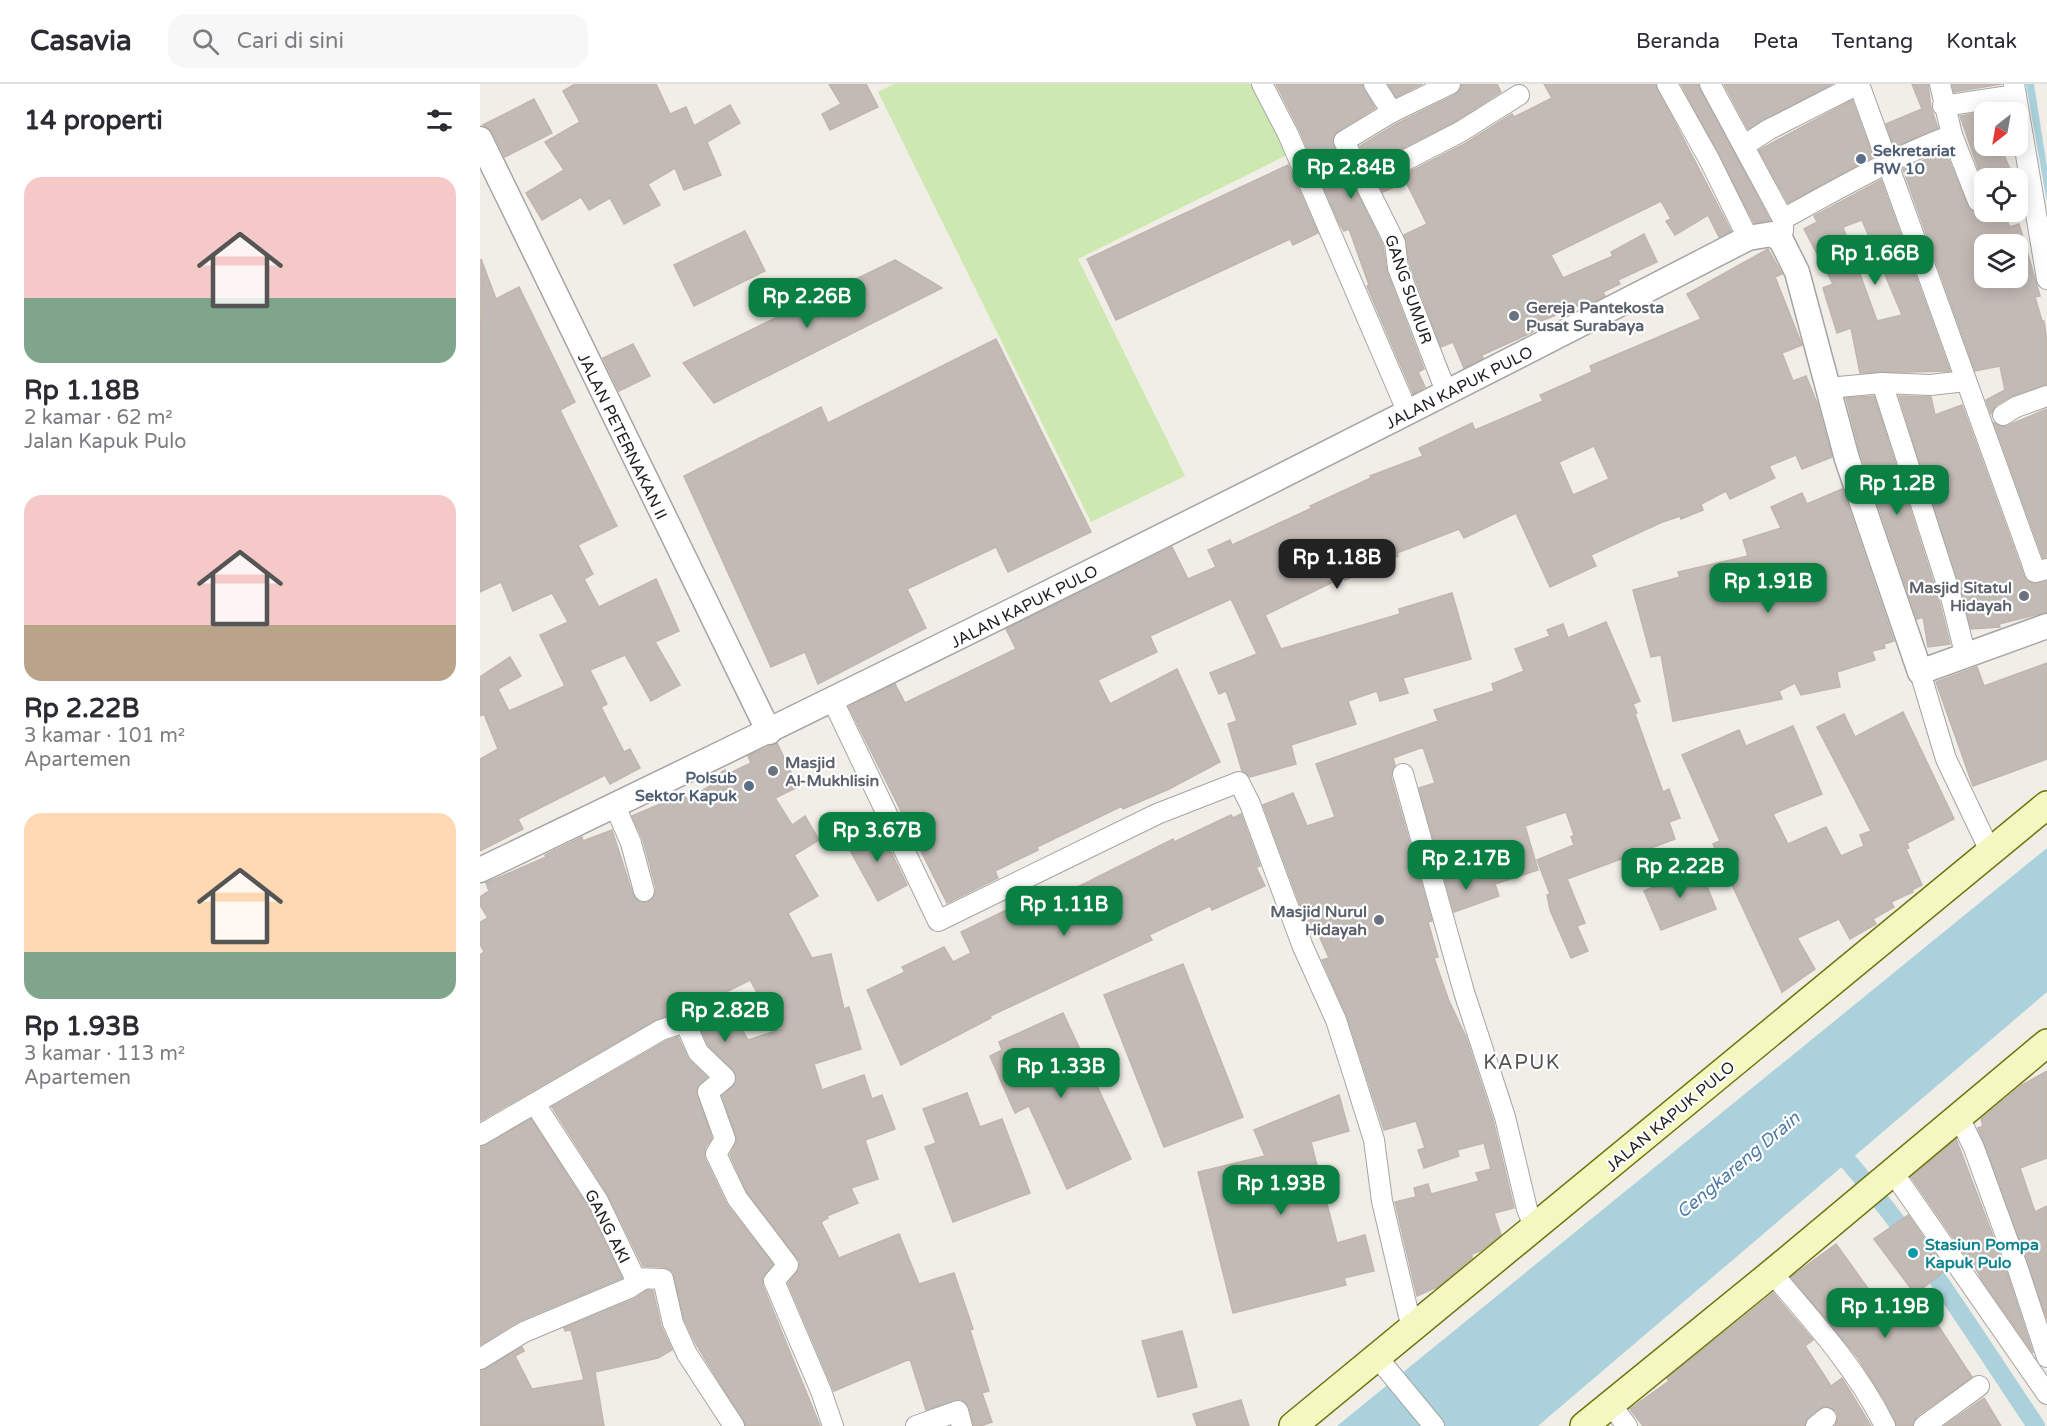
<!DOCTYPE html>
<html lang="id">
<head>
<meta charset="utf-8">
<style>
  body { margin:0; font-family:"Varela Round",sans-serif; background:#f7f7f7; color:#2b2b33; height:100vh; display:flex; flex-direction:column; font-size:22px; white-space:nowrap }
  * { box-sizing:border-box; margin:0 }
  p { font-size:20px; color:#7c7c81 }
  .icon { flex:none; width:33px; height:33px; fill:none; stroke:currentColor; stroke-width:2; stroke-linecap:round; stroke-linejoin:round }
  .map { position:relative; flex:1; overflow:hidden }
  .panel { display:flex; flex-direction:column; background:#fff; width:480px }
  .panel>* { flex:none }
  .needle { width:39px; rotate:211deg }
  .controls { position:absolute; left:1494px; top:18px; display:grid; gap:12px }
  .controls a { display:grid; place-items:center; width:54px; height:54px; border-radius:12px; background:#fff; box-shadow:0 3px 15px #0003; font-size:30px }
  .price { position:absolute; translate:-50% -51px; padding:0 14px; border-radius:12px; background:#0b8043; color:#fff; font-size:20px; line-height:39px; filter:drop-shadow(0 2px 3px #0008) }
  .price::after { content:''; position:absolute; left:50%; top:36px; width:18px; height:14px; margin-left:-9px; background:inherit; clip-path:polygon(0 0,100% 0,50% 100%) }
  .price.active { background:#222; color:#fff }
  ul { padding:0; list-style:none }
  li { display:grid; align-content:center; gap:12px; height:318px; padding:0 24px }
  li span { display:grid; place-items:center; height:186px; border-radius:18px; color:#555 }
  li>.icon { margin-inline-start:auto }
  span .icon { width:108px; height:108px; fill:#fffc; stroke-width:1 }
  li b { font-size:26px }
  h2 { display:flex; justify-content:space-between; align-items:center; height:72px; padding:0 24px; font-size:26px }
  header { display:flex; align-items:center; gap:36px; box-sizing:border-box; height:84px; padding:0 30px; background:#fff; border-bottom:2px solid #e1e1e2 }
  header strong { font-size:28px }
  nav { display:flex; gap:33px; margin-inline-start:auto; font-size:21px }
  .search { width:420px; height:54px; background:#f7f7f7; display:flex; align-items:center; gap:15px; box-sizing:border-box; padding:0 21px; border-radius:18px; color:#7c7c81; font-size:22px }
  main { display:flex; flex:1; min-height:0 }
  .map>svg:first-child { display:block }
  .grass { fill:#cde8b1 }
  .water { fill:#abd2dc }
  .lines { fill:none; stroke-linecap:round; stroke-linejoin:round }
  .canal { stroke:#abd2dc; stroke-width:18 }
  .building { fill:#c2bab5; stroke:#c2b5ab; stroke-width:1.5; fill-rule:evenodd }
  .minor-casing { stroke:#a5a5a5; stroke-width:22 }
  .tertiary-casing { stroke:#a5a5a5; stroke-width:27 }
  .secondary-casing { stroke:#6c760b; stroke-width:30 }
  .minor { stroke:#fff; stroke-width:20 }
  .tertiary { stroke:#fff; stroke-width:24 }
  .secondary { stroke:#f5f7c0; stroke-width:27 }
  .service-dot { fill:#5c6f8a; stroke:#fff; stroke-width:2 }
  .worship-dot { fill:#6b7280; stroke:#fff; stroke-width:2 }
  .culture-dot { fill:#0f9aa8; stroke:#fff; stroke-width:2 }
  .labels { text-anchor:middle; stroke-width:4.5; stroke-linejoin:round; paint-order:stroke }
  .service-label { font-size:16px; font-weight:bold; fill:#4e5e75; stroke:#fff; text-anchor:start }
  .street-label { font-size:16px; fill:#212121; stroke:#fff }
  .worship-label { font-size:16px; font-weight:bold; fill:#5b616d; stroke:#fff; text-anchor:start }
  .culture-label { font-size:16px; font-weight:bold; fill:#0d838f; stroke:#fff; text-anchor:start }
  .water-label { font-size:18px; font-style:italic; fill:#4e7aa5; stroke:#fff }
  .quarter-label { font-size:20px; letter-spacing:1.5px; fill:#545454; stroke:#fff }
</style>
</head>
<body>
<header>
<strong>Casavia</strong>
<div class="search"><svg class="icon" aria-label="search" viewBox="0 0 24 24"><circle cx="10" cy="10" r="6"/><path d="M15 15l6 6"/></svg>Cari di sini</div>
<nav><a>Beranda</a><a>Peta</a><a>Tentang</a><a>Kontak</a></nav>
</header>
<main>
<section class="panel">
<h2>14 properti<svg class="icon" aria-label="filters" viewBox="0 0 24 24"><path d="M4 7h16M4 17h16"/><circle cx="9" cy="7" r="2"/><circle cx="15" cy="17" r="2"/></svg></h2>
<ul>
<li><span style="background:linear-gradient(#f6c9c9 65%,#7fa58c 0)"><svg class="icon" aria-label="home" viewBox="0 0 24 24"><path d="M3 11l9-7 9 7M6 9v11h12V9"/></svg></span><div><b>Rp 1.18B</b><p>2 kamar · 62 m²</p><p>Jalan Kapuk Pulo</p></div></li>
<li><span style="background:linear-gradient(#f6c9c9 70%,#b9a48a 0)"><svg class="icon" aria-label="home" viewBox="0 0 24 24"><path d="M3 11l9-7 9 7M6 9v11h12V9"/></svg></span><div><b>Rp 2.22B</b><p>3 kamar · 101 m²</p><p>Apartemen</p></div></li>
<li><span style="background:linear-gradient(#ffd9b3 75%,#7fa58c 0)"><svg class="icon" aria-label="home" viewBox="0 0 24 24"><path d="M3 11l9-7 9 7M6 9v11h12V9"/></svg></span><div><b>Rp 1.93B</b><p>3 kamar · 113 m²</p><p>Apartemen</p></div></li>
</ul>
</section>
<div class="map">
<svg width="1567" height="1342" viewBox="0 0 1567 1342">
  <rect width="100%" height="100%" fill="#f1eee8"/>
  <path class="grass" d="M414,0H779L813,68L598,175L705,392L611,438L398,8Z"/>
  <g class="water">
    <path d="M1546,0H1554L1567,83V118Z"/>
    <path d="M1567,764V908L1058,1342H857Z"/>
  </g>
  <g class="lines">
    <path class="canal" d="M1352,1059C1432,1148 1490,1244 1556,1342"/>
  </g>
  <g class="building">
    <path d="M95,0H176L190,30L206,23L214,42L250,21L260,39L227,58L241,91L204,106L195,84L168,100L180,121L144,140L130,114L109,126L101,113L62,136L46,109L84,86L65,58L100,38L83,7Z"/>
    <path d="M349,0H386L398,23L350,46L342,30L361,20Z"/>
    <path d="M796,0H882L895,24L858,47L852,57L903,162L907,188L944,285L938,288L945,303L933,310L887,202L889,201L869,145L864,147L859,139L819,45Z"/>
    <path d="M908,0H942L916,13Z"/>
    <path d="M982,0H1017L1021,8L974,38L890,81L880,62L918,39L975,11Z"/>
    <path d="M1064,0H1175L1251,147L1239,153L1228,131L1195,151L1186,137L1191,135L1181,117L1071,171L1083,194L1133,172L1131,168L1164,150L1177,178L1138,196L1140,200L1123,208L1125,212L1113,218L1100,223L1099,221L1050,242L1053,248L1002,271L1003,274L984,284L973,258L961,263L930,181L924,151L947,140L926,98L903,108L900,103L986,59L1032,30L1034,33L1072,14Z"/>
    <path d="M1201,0H1218L1290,136L1274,139Z"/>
    <path d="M1244,0H1352L1268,45Z"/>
    <path d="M1432,0H1448L1451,24L1458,44L1414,63L1406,40L1442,25Z"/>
    <path d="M1472,0H1522L1474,8Z"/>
    <path d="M54,15L72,49L25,73L13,49L3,41Z"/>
    <path d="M1372,16L1393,73L1308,119L1279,66Z"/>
    <path d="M1514,26L1515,28H1504V62H1520L1534,94H1504V101L1480,32Z"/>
    <path d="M1465,67L1490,126L1497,129L1523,128L1530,143L1539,140L1560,212L1555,213L1562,237H1564L1567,257V300L1530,313L1516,321L1511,330L1506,316L1525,306L1520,282L1495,287L1423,85ZM1504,160H1538V194H1504Z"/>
    <path d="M808,81L838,149L813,161L810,155L636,236L607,175Z"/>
    <path d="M1401,96L1470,287L1380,289L1371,244L1357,249L1343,204L1353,200L1324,145L1337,138L1334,132ZM1382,136L1422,231L1397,237L1363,143Z"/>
    <path d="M265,147L285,187L214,222L194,181Z"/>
    <path d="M1288,165L1302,190L1295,193L1322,261L1302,269L1313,297L1326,292L1337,319L1352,373L1322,385L1316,371L1289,382L1295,394L1250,415L1246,407L1221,420L1223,426L1201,435L1200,432L1180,439L1111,471L1116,482L1070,503L1036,429L984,454L979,445L917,469L918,472L865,496L863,493L785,531L801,565L920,530L919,525L972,509L991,575L923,594L928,609L900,617L897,607L868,617L876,640L811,661L816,680L770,693L762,687L748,640L757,637L746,607L739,610L730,589L777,570L751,515L670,552L677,568L618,596L630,620L697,585L740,678L689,705L643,725L642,722L557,763L558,766L515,787L518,794L467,819L369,623L415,600L425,619L536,565L526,545L692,463L708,495L736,483L728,466L750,456L752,461L832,424L830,422L891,394L890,392L943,372L939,364L992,339L995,346L1063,317L1060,311L1112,288L1110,282L1221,235L1207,210ZM1114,362L1129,395L1093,411L1079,378Z"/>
    <path d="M1,175L16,215L39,203L95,318L80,326L137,442L98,461L113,490L104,495L119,523L176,495L199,547L175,558L200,601L171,617L145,571L110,586L127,620L121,623L144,668L150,665L160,684L130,700L125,691L38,735L43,745L0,767V675L18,665L4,630L0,632V593L30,573L41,592L18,605L29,627L85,602L60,551L88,538L72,509L33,527L21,498L0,508Z"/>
    <path d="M415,176L462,204L234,319L203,279Z"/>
    <path d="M516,255L611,448L528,488L516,463L427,505L446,544L338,600L325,568L291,583L204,392L341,323L348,339Z"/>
    <path d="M153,260L170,292L139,307L123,274Z"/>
    <path d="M1394,312L1459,516L1470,560L1448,563L1443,533L1437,535L1380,368L1366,314Z"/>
    <path d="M1419,312L1451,313L1455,331L1482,321L1544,492L1553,500L1567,497V528L1519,540L1520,543L1491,545Z"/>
    <path d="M1567,325V473L1563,474L1514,339L1524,343Z"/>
    <path d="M1362,405L1414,557L1404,560L1405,564L1392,567L1395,576L1357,588L1360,603L1321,611L1315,599L1299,607L1302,615L1193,637L1181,571L1171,573L1153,506L1200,493L1198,488L1268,472L1263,456L1301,444L1291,423L1322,409L1327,420Z"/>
    <path d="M1126,538L1160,617L1153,620L1157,629L1155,630L1183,708L1189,705L1200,734L1189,738L1195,755L1087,795L1105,839L1097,842L1108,867L1091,874L1070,826L1067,811L1070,810L1057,776L1094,761L1091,753L1094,751L1086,728L1045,742L1058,786L1015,800L1019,812L974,828L939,704L955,699L943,663L913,674L915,681L911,693L952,837L948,838L958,873L954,874L969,917L986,953L1013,1036L1034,1124L1014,1129L1021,1151L1000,1167L992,1170V1174L957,1203L937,1212L915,1118L936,1113L934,1104L948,1100L951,1110L999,1097L996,1089L1011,1085L1004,1059L977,1066L979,1072L944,1084L938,1066L945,1064L936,1037L904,1046L867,932L842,876L849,874L837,847L831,850L783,721L813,709L827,742L855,733L836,680L958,637L954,626L1014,607L1012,600L1044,587L1035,565L1070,552L1067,546L1083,540L1088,554Z"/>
    <path d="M1567,579V675L1493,702L1456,598L1497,583L1504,602Z"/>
    <path d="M1423,628L1474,735L1427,759L1429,764L1426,765L1442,801L1432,806L1433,808L1411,818L1414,823L1393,835L1396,840L1370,855L1359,835L1317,854L1335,885L1302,908L1233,760L1240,757L1202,671L1259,646L1266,662L1313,642L1342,710L1293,730L1308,760L1346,743L1361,772L1384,762L1380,751L1391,747L1337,643L1364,630L1375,653Z"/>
    <path d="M297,659L318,703L295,714L312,741L325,732L339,756L314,771L338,812L308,829L332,874L351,870L364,925L369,923L381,965L334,980L342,1006L384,991L392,1015L402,1011L415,1045L385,1056L398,1095L371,1104L378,1119L347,1132L348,1134L341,1138L359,1174L419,1150L439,1200L474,1189L493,1245L490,1246L509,1307L502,1309L512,1338L501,1342H494L489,1323L481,1315L446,1326L430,1275L354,1307L308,1199L317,1188L320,1178L267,1108L250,1071L257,1056L242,1012L256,998V991L228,961L212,928L201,927L175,936L0,1037V871L4,868L0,860V838L8,834L0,821V813L9,807L6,799L66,773L65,771L102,753L103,757L132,746L153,811L160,818H168L175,811L176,804L163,756L152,732L204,710L207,716L233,700L230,695L245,686L248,690L271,679L268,672ZM270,896L278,910L282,908L302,945L268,956L254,932L259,929L246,908Z"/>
    <path d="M761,730L780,782L776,783L785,802L732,826L730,822L669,851L672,856L510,932L511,934L421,981L387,906L425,888L422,883L464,863L473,878L491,869L481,848L547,816L552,826L693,755L694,758L751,731L753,734Z"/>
    <path d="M398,741L427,801L398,817L366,759Z"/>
    <path d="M1220,784L1236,825L1181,846L1164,807Z"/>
    <path d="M703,880L763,1033L684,1063L624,911Z"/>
    <path d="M583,929L651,1075L587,1105L549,1022L535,1029L510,972L522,966L519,958Z"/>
    <path d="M198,953L209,976L227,993L216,1006L232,1054L225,1064V1075L247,1121L293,1180L282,1195L283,1202L340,1342H266L216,1260L204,1235L193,1188L184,1183L163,1182L128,1111L72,1023L186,957Z"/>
    <path d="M1567,987V1074L1540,1084L1555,1128L1567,1122V1235L1498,1044L1503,1042L1501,1035L1542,1001Z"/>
    <path d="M487,1009L500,1043L522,1035L550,1109L473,1138L445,1063L456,1059L443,1025Z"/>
    <path d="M859,1011L869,1047L831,1058L857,1159L885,1151L894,1187L864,1194L866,1201L753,1229L718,1088L785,1072L774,1046Z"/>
    <path d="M51,1035L108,1123L142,1194L39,1237L0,1261V1063Z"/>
    <path d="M1476,1055L1527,1189L1553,1269L1502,1196L1488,1170L1486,1172L1431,1093Z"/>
    <path d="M1428,1131L1466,1186L1435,1210L1394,1155Z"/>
    <path d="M1356,1160L1415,1242L1444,1220L1492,1293L1437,1332L1432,1342H1417L1404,1315L1378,1274L1311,1193Z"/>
    <path d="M167,1206L173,1207L181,1242L192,1266L178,1274L115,1288L124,1342H0V1287L42,1263L44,1267L35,1272L52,1305L104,1296L91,1246L85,1247L84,1244L154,1215Z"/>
    <path d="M1293,1209L1333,1256L1325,1262L1351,1302L1362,1294L1391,1342H1355L1358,1333L1356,1327L1345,1322L1329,1333L1324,1342H1163L1150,1325L1189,1297L1187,1294Z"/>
    <path d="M702,1247L717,1303L678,1313L662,1257Z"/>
    <path d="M1504,1314L1521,1342H1464Z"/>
    <path d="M761,1316L769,1342H717L713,1330Z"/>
  </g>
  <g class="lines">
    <g class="minor-casing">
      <g id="minor">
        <path d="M782,0L808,50L928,329"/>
        <path d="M894,0L912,28"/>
        <path d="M1187,0L1229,75L1268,154"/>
        <path d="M1230,0L1303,135V147"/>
        <path d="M1379,0L1551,476L1555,488L1567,485"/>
        <path d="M1460,0L1472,51L1498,117"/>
        <path d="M1534,0L1567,195"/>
        <path d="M1463,22L1536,11"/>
        <path d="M1265,61L1288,46L1378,0"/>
        <path d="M885,97L980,48L1039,11"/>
        <path d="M1303,135C1358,105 1413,73 1472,51"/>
        <path d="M1402,299L1471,513L1486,573"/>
        <path d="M1348,304L1402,299L1450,301L1486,297"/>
        <path d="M967,310L918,184L915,159L864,57L912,28L970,0"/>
        <path d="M1523,331L1536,323L1567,312"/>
        <path d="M1440,588L1466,675L1510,767"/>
        <path d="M353,617L458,837L677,730L759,698L770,720L823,863L856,936L873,989L894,1056L902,1117L932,1245"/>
        <path d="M923,690L984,908L1025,1033L1047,1125L1055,1145"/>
        <path d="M135,722L151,759L164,807"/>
        <path d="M55,1020L118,1117L155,1194L183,1195L193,1239L207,1270L254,1342"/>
        <path d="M1479,1033L1494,1064L1538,1185L1567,1273"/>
        <path d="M0,1051L181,946L205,938L218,968L245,994L228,1008L245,1055L236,1070L257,1114L308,1181L294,1197L341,1307L353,1342"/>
        <path d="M1412,1087L1567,1310"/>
        <path d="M1292,1189C1333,1237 1377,1285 1405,1342"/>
        <path d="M897,1273L954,1342"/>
        <path d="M0,1275L44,1248L149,1204L163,1195"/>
        <path d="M1131,1321L1147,1342"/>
        <path d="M436,1342L478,1327L482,1342"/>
        <path d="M1336,1342L1346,1334"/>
        <path d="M1444,1342L1499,1302"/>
      </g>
    </g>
    <g class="tertiary-casing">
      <g id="tertiary">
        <path d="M0,55L289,648"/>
        <path d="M0,786C426,582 848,371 1268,154L1292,150L1301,156L1317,188L1367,375L1440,588L1567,542"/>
      </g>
    </g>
    <g class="secondary-casing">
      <g id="secondary">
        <path d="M813,1342L1567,721"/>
        <path d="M1104,1342L1292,1189L1567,959"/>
      </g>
    </g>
    <use href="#minor" class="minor"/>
    <use href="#tertiary" class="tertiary"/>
    <use href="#secondary" class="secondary"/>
  </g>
  <g class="service-dot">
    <circle cx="1381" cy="75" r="6"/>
    <circle cx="269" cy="702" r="6"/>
  </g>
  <g class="worship-dot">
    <circle cx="1034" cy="232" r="6"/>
    <circle cx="1544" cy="512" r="6"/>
    <circle cx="293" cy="687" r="6"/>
    <circle cx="899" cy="836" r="6"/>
  </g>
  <circle class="culture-dot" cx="1433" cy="1169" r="6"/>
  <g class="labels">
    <g class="service-label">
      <text x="1393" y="72">Sekretariat<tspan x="1393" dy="18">RW 10</tspan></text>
      <text x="257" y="699" text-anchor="end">Polsub<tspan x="257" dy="18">Sektor Kapuk</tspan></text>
    </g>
    <g class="street-label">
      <text transform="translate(929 205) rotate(71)" y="6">GANG SUMUR</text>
      <text transform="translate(979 303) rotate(-27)" y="6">JALAN KAPUK PULO</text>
      <text transform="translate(143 352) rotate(64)" y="6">JALAN PETERNAKAN II</text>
      <text transform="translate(544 522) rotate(-27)" y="6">JALAN KAPUK PULO</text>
      <text transform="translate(1190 1032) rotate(-40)" y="6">JALAN KAPUK PULO</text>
      <text transform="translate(128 1142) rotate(63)" y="6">GANG AKI</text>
    </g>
    <g class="worship-label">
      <text x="1046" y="229">Gereja Pantekosta<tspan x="1046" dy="18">Pusat Surabaya</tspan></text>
      <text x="1532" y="509" text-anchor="end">Masjid Sitatul<tspan x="1532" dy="18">Hidayah</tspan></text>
      <text x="305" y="684">Masjid<tspan x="305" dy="18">Al-Mukhlisin</tspan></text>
      <text x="887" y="833" text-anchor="end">Masjid Nurul<tspan x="887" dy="18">Hidayah</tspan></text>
    </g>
    <g class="culture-label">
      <text x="1445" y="1166">Stasiun Pompa<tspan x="1445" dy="18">Kapuk Pulo</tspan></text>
    </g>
    <g class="water-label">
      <text transform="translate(1258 1081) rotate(-40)" y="6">Cengkareng Drain</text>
    </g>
    <g class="quarter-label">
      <text x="1042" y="985">KAPUK</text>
    </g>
  </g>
</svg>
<div class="controls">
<a><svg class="needle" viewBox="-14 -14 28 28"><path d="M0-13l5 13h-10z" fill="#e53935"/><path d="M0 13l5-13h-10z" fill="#7c7c81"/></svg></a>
<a><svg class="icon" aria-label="locate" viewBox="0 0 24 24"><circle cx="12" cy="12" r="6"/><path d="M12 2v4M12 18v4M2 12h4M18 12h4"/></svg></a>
<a><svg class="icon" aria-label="layers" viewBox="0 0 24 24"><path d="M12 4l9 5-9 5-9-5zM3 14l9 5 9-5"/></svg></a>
</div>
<b class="price" style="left:871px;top:116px">Rp 2.84B</b>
<b class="price" style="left:1395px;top:202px">Rp 1.66B</b>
<b class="price" style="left:327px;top:245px">Rp 2.26B</b>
<b class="price" style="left:1417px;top:432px">Rp 1.2B</b>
<b class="price active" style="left:857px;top:506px">Rp 1.18B</b>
<b class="price" style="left:1288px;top:530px">Rp 1.91B</b>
<b class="price" style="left:397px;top:779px">Rp 3.67B</b>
<b class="price" style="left:986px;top:807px">Rp 2.17B</b>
<b class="price" style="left:1200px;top:815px">Rp 2.22B</b>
<b class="price" style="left:584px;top:853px">Rp 1.11B</b>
<b class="price" style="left:245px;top:959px">Rp 2.82B</b>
<b class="price" style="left:581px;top:1015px">Rp 1.33B</b>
<b class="price" style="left:801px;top:1132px">Rp 1.93B</b>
<b class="price" style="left:1405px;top:1255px">Rp 1.19B</b>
</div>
</main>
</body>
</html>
